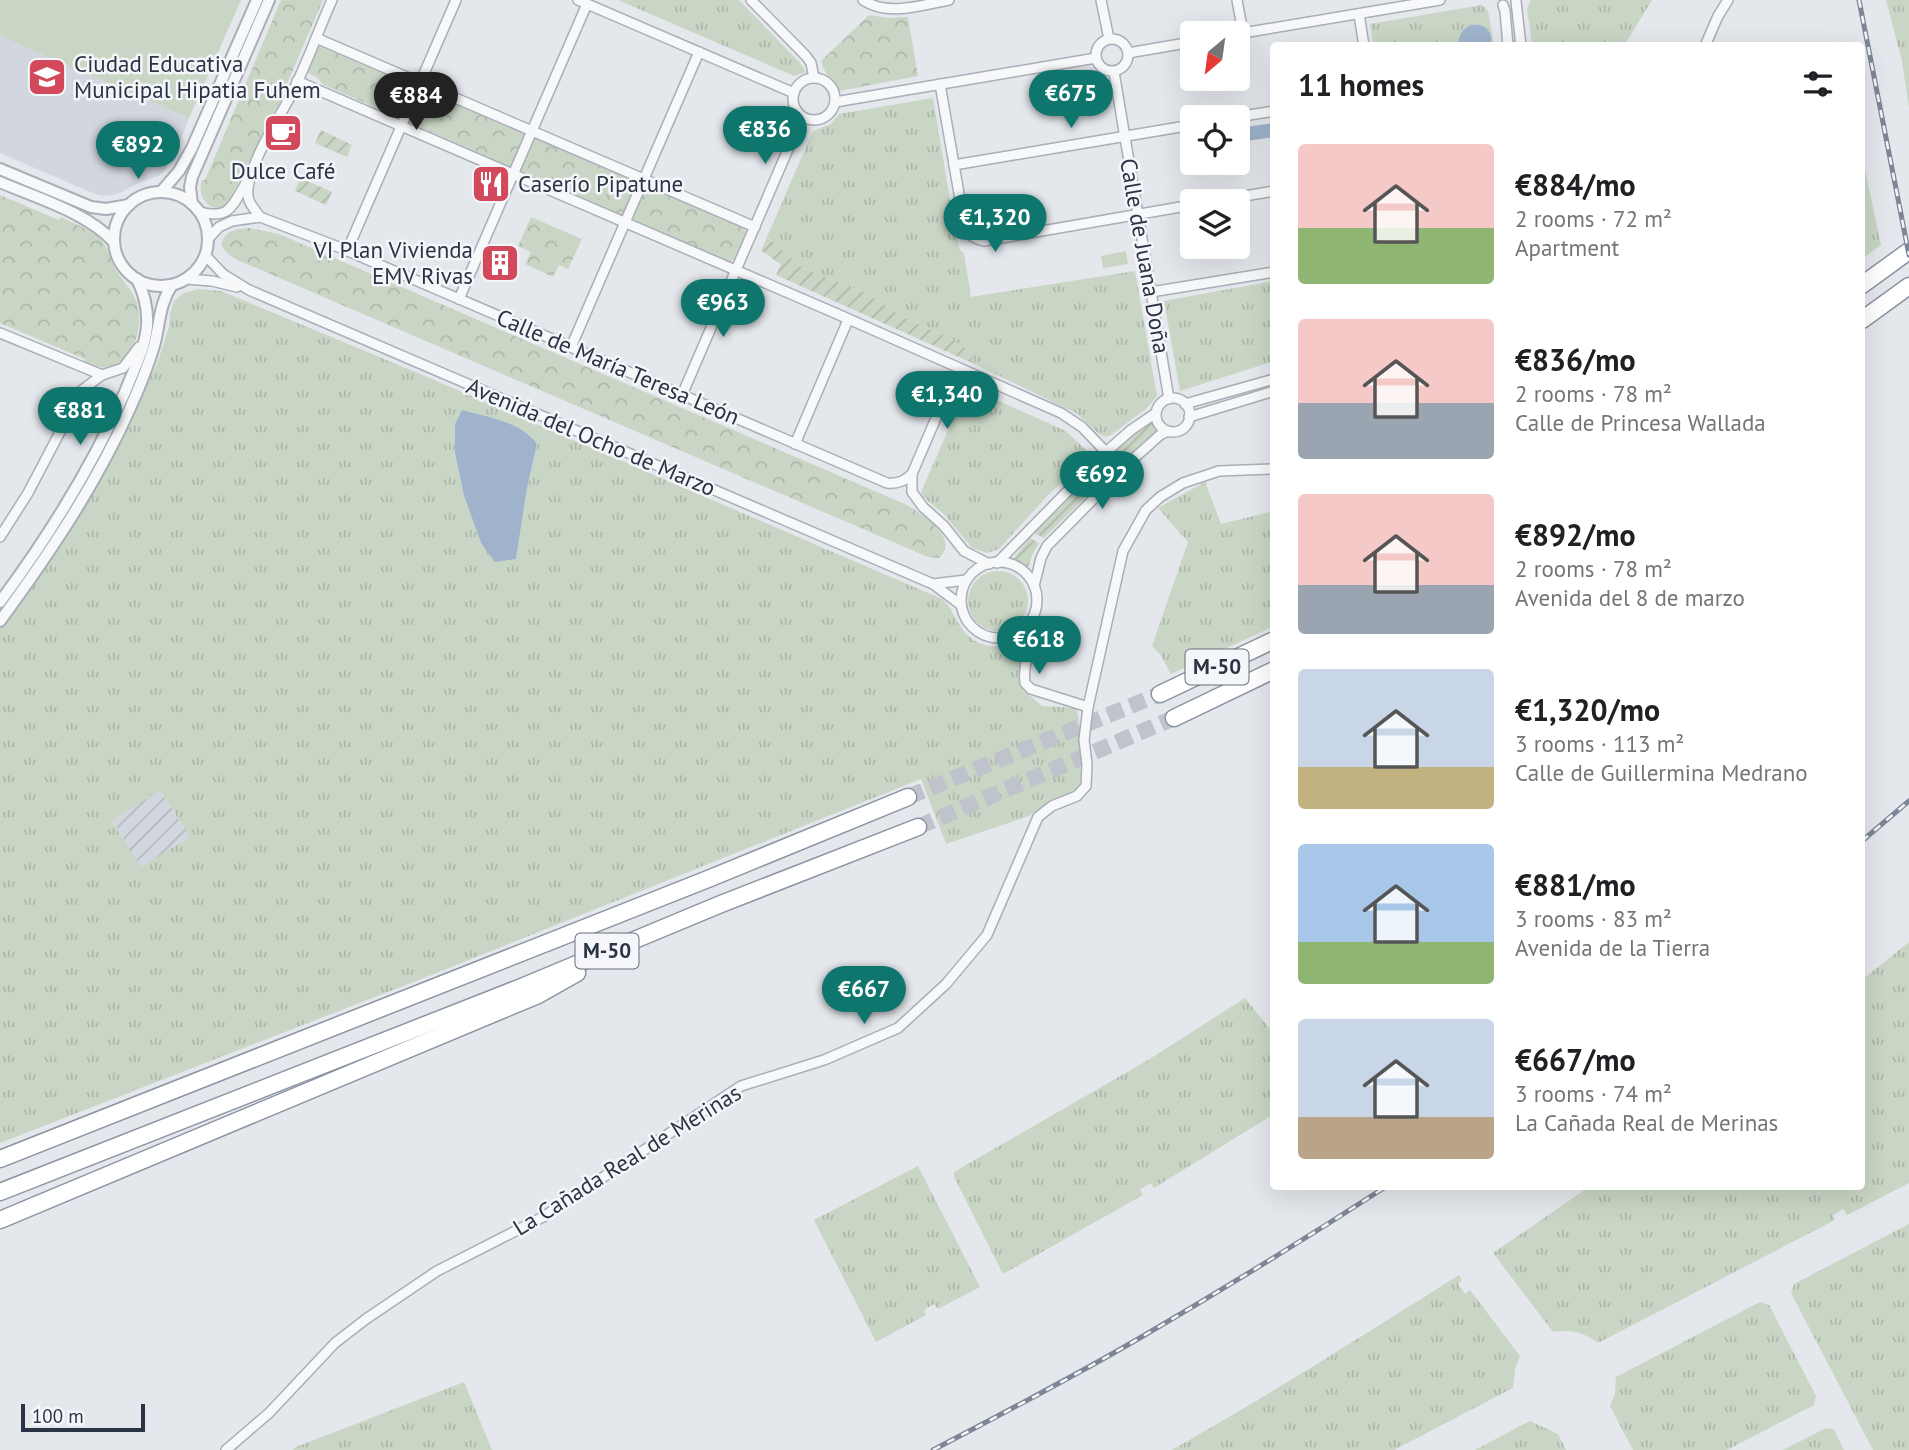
<!DOCTYPE html>
<html lang="en">
<head>
<meta charset="utf-8">
<style>
  body { margin:0; font-family:"PT Sans",sans-serif; background:#f2f2f2; color:#202124; height:100vh; display:flex; flex-direction:column; font-size:26px; white-space:nowrap }
  * { box-sizing:border-box; margin:0 }
  p { font-size:23px; color:#757577 }
  .icon { flex:none; width:38px; height:38px; fill:none; stroke:currentColor; stroke-width:2; stroke-linecap:round; stroke-linejoin:round }
  .map { position:relative; flex:1; overflow:hidden }
  .details { position:absolute; left:1270px; top:42px; width:595px; height:1148px; display:flex; flex-direction:column; background:#fff; border-radius:7px; box-shadow:0 7px 28px #0002 }
  .details>* { flex:none }
  .needle { width:46px; rotate:209deg }
  .fabs { position:absolute; left:1180px; top:21px; display:grid; gap:14px }
  .fabs a { display:grid; place-items:center; width:70px; height:70px; border-radius:7px; background:#fff; box-shadow:0 7px 28px #0002; font-size:35px }
  .scale { position:absolute; left:21px; bottom:18px; width:124px; box-sizing:border-box; padding-left:7px; border:4px solid #2b3445; border-top:0; font-size:19px; line-height:24px; white-space:nowrap; color:#2b3445; -webkit-text-stroke:5px #f4f6f9; paint-order:stroke }
  .price { position:absolute; translate:-50% -60px; padding:0 16px; border-radius:24px; background:#0f766e; color:#fff; font-size:23px; line-height:46px; filter:drop-shadow(0 2px 4px #0008) }
  .price::after { content:''; position:absolute; left:50%; top:42px; width:21px; height:16px; margin-left:-10px; background:inherit; clip-path:polygon(0 0,100% 0,50% 100%) }
  .price.selected { background:#222; color:#fff }
  ul { padding:0; list-style:none }
  li { display:flex; align-items:center; gap:21px; height:175px; padding:0 28px }
  li span { display:grid; place-items:center; flex:none; width:196px; height:140px; border-radius:7px; color:#555 }
  li>.icon { margin-inline-start:auto }
  span .icon { width:84px; height:84px; fill:#fffc; stroke-width:1 }
  li b { font-size:30px }
  h2 { display:flex; justify-content:space-between; align-items:center; height:84px; padding:0 28px; font-size:30px }
  .map>svg:first-child { display:block }
  .built { fill:#d2d6de }
  .industrial { fill:url(#industrial-furrows) }
  .grass { fill:url(#grass-tufts); fill-rule:evenodd }
  .park { fill:url(#park-crowns) }
  .garden { fill:url(#garden-furrows) }
  .pitch { fill:#c9d6c5 }
  .water { fill:#9fb4cc }
  .lines { fill:none; stroke-linecap:round; stroke-linejoin:round }
  .motorway-tunnel { stroke:#bfc3cb; stroke-width:16; stroke-dasharray:16 8; stroke-linecap:butt }
  .minor-casing { stroke:#a9aeb7; stroke-width:12 }
  .tertiary-casing { stroke:#a9aeb7; stroke-width:14 }
  .motorway-casing { stroke:#8b94a3; stroke-width:19 }
  .minor { stroke:#f7f8fa; stroke-width:9 }
  .tertiary { stroke:#f7f8fa; stroke-width:10 }
  .motorway { stroke:#fff; stroke-width:16 }
  .rail-casing { stroke:#7d8696; stroke-width:5 }
  .rail { stroke:#f4f6f9; stroke-width:2.5; stroke-dasharray:8; stroke-linecap:butt }
  .labels { text-anchor:middle; stroke-width:5; stroke-linejoin:round; paint-order:stroke }
  .shield { fill:#f4f6f9; stroke:#676e7b; stroke-width:2 }
  .shield-label { font-size:21px; font-weight:bold; fill:#2b3445 }
  .poi-label { font-size:23px; fill:#2b3445; stroke:#f4f6f9; text-anchor:start }
  .street-label { font-size:23px; fill:#2b3445; stroke:#f4f6f9 }
</style>
</head>
<body>
<div class="map">
<svg width="1909" height="1450" viewBox="0 0 1909 1450">
  <defs>
    <pattern id="industrial-furrows" width="10" height="10" patternUnits="userSpaceOnUse" patternTransform="scale(1.75)"><rect width="10" height="10" fill="#d2d6de"/><path d="M-1 1l2-2M0 10L10 0M9 11l2-2" fill="none" stroke="#b4b8c0"/></pattern>
    <pattern id="grass-tufts" width="24" height="20" patternUnits="userSpaceOnUse" patternTransform="scale(1.75)"><rect width="24" height="20" fill="#c9d6c5"/><path d="M3 7l-1-3M5 7V3M7 7l1-3M15 17l-1-3M17 17v-4M19 17l1-3" fill="none" stroke="#adb8ab"/></pattern>
    <pattern id="park-crowns" width="20" height="18" patternUnits="userSpaceOnUse" patternTransform="scale(1.75)"><rect width="20" height="18" fill="#c9d6c5"/><path d="M2 6a3 3 0 1 1 6 0M12 15a3 3 0 1 1 6 0" fill="none" stroke="#adb8ab"/></pattern>
    <pattern id="garden-furrows" width="10" height="10" patternUnits="userSpaceOnUse" patternTransform="scale(1.75)"><rect width="10" height="10" fill="#c9d6c5"/><path d="M-1 1l2-2M0 10L10 0M9 11l2-2" fill="none" stroke="#adb8ab"/></pattern>
  </defs>
  <rect width="100%" height="100%" fill="#e4e7ec"/>
  <path class="built" d="M0,36L189,118L176,151L164,171L158,176L140,182L122,192L113,195L105,196L95,194L0,153Z"/>
  <path class="industrial" d="M160,790L190,837L141,868L112,820Z"/>
  <g class="grass">
    <path d="M618,0H739L799,62L806,72L794,76Z"/>
    <path d="M1531,0H1652L1624,46L1532,45L1527,9Z"/>
    <path d="M1886,0H1909V108L1902,61Z"/>
    <path d="M1482,5L1488,11L1494,45H1373L1370,24Z"/>
    <path d="M933,98L956,236L960,250L964,253L971,297L1135,271L1157,396L1147,408L1111,435L1106,437L1099,434L1076,413L970,362L973,354L952,339L906,319L866,293L804,269L767,237L813,131L831,124L839,114Z"/>
    <path d="M1862,155L1881,245L1862,259Z"/>
    <path d="M1274,281V361L1180,391L1164,301Z"/>
    <path d="M198,289L221,291L420,374L942,599C950,606 952,612 957,621C974,650 995,650 1023,641L1019,663V682L1023,690L1042,706L1076,708L1079,720L1081,779L1078,788L1066,797L1055,800L1029,816L946,844L921,779L416,981L0,1143V628L100,478L157,364L169,327L170,314L174,301L184,293ZM462,410L518,428L537,444L527,488L516,559L481,543L464,496L455,453ZM160,790L190,837L141,867L112,821Z"/>
    <path d="M967,387L1066,431L1088,452L1086,460L1047,496L999,549L987,553L972,548L943,513L923,497L921,492Z"/>
    <path d="M1205,482L1221,524L1274,511V626L1171,674L1160,654L1152,646L1188,542L1158,508Z"/>
    <circle cx="998" cy="601" r="30"/>
    <path d="M1909,942V1183L1847,1215L1843,1209L1833,1215L1835,1220L1598,1343C1584,1332 1570,1329 1553,1332L1493,1253L1589,1187L1862,1186V980Z"/>
    <path d="M1245,998L1274,1034V1114L1154,1188L1151,1183L1140,1189L1143,1195L1003,1274L954,1177V1172L1148,1060Z"/>
    <path d="M918,1166L980,1287L938,1309L934,1304L924,1310L926,1315L876,1342L814,1220Z"/>
    <path d="M1909,1224V1450H1873L1791,1293L1794,1284Z"/>
    <path d="M1459,1275L1462,1280L1458,1284L1465,1294L1470,1290L1520,1356L1515,1369L1513,1388L1394,1450H1172C1269,1395 1364,1335 1459,1275Z"/>
    <path d="M1760,1302L1769,1305L1816,1396L1814,1405L1727,1450H1633L1610,1406L1615,1393L1616,1377Z"/>
    <path d="M464,1382L492,1450H293L296,1447Z"/>
    <path d="M1530,1421L1558,1434L1566,1450H1475Z"/>
    <path d="M1826,1428L1834,1430L1844,1450H1783Z"/>
  </g>
  <g class="park">
    <path d="M281,0H323L283,93L285,95L274,112L228,203C211,216 196,198 202,180H205Z"/>
    <path d="M869,15L888,18L908,17L918,76L839,91C832,78 825,77 821,61Z"/>
    <path d="M319,46L744,228L747,233L734,260L729,262L322,84L318,78L306,72Z"/>
    <path d="M0,195L59,220L61,217C72,223 96,231 103,242C108,249 110,259 114,267C121,279 132,289 137,303C144,324 134,362 110,367C101,369 93,365 84,362L85,359L0,323Z"/>
    <path d="M531,217L582,239L568,269L559,265L553,277L525,264L531,252L518,246Z"/>
    <path d="M249,228L279,234L295,241L907,505C922,514 961,539 939,558L928,557L254,267C242,262 226,257 221,244C226,230 236,229 249,228Z"/>
  </g>
  <g class="garden">
    <path d="M321,130L352,145L347,157L315,143Z"/>
    <path d="M300,178L332,192L326,205L295,191Z"/>
    <path d="M767,237L804,269L866,293L906,319L952,339L974,354L970,362L776,275L781,264C773,260 768,254 761,251Z"/>
    <path d="M1151,421L1157,431L1145,440L1110,473L1102,465L1124,442Z"/>
    <path d="M1097,469L1105,478L1044,538L1034,533Z"/>
    <path d="M1030,538L1039,543L1033,553L1028,567L1013,559Z"/>
  </g>
  <g class="pitch">
    <path d="M0,0H241L189,118L0,36Z"/>
    <path d="M579,170L611,184L604,201L572,187Z"/>
    <path d="M1126,251L1128,264L1103,268L1101,256Z"/>
  </g>
  <g class="water">
    <path d="M1470,25C1485,23 1493,30 1491,45H1458C1459,35 1461,31 1470,25Z"/>
    <path d="M1273,123L1274,137L1247,141L1245,127Z"/>
    <path d="M462,410C487,417 522,422 537,444L527,488L516,559L495,562L481,543L464,496L455,453V424Z"/>
  </g>
  <g class="lines">
    <g class="motorway-tunnel">
      <path d="M908,797L1160,694"/>
      <path d="M918,827L1174,718"/>
    </g>
    <g class="minor-casing">
      <g id="minor">
        <path d="M578,0L794,93"/>
        <path d="M751,0L806,56L811,63L814,78"/>
        <path d="M863,0C888,17 922,5 949,0"/>
        <path d="M1101,0L1109,39"/>
        <path d="M1237,0L1243,33"/>
        <path d="M1516,1L1521,46"/>
        <path d="M1503,5L1505,11L1508,46"/>
        <path d="M1359,14L1364,46"/>
        <path d="M1237,34L1440,0"/>
        <path d="M316,38L755,227"/>
        <circle cx="1112" cy="55" r="16"/>
        <path d="M1705,46L1718,16L1728,0"/>
        <path d="M1128,53L1192,42"/>
        <path d="M1114,72L1169,399"/>
        <circle cx="814" cy="99" r="21"/>
        <path d="M297,81L835,313L1061,413L1082,427L1106,452"/>
        <path d="M940,84L965,228C969,236 975,239 984,241L1192,205"/>
        <path d="M835,102L1096,58"/>
        <path d="M1237,117L1274,111"/>
        <path d="M954,165L1192,125"/>
        <path d="M1215,201L1274,191"/>
        <path d="M200,212C231,220 233,204 247,181"/>
        <path d="M260,217C253,207 246,201 248,188C253,156 276,124 291,95C307,64 318,31 332,0"/>
        <path d="M209,238L219,227L232,221L260,217L336,246L887,483C898,484 904,481 912,474"/>
        <path d="M347,251L456,0"/>
        <path d="M205,255L223,274L249,290L933,584L961,605"/>
        <path d="M186,279L212,281L237,287"/>
        <path d="M1151,292L1274,272"/>
        <path d="M459,299L587,4"/>
        <path d="M0,333L102,375L123,368L139,347"/>
        <path d="M571,347L699,52"/>
        <path d="M970,374L957,378L951,383L912,474V492L923,507L944,526L964,551L989,564"/>
        <path d="M682,395L802,117"/>
        <circle cx="1173" cy="415" r="17"/>
        <path d="M1185,404L1274,379"/>
        <path d="M1189,417L1274,391"/>
        <path d="M795,444L848,320"/>
        <path d="M0,537L28,493L82,390L102,375"/>
        <circle cx="999" cy="600" r="38"/>
        <path d="M997,563L1106,452L1131,430L1156,413"/>
        <path d="M933,584L966,580"/>
        <path d="M1034,586L1041,558L1047,546L1131,461L1160,435L1168,431"/>
        <path d="M1024,629C1033,644 1022,666 1025,683L1031,689L1088,707"/>
        <path d="M226,1450L269,1413L335,1343L366,1319L437,1271L543,1217L741,1086L824,1060L898,1028L946,984L987,935L1038,817L1052,806L1077,796L1086,786L1087,764L1084,740L1088,707L1123,551L1146,510L1160,497L1183,483L1219,471L1274,469"/>
      </g>
    </g>
    <g class="tertiary-casing">
      <g id="tertiary">
        <path d="M0,169L91,207L106,209L129,205"/>
        <path d="M0,182C37,198 86,212 114,242"/>
        <path d="M161,192L179,171L192,148L257,0"/>
        <circle cx="161" cy="239" r="47"/>
        <path d="M192,204L190,187L192,177L269,0"/>
        <path d="M0,602C49,536 92,467 125,392C133,371 145,349 147,326C148,310 144,293 137,279"/>
        <path d="M0,621C50,553 97,483 131,406C140,386 148,366 154,346C160,324 159,304 172,285"/>
      </g>
    </g>
    <g class="motorway-casing">
      <g id="motorway">
        <path d="M1862,285L1909,251"/>
        <path d="M1862,320L1909,286"/>
        <path d="M1160,694L1274,640"/>
        <path d="M1174,718L1274,670"/>
        <path d="M0,1159L708,879L908,797"/>
        <path d="M0,1192L519,988L721,904L918,827"/>
        <path d="M0,1220L538,995L577,973"/>
      </g>
    </g>
    <use href="#minor" class="minor"/>
    <use href="#tertiary" class="tertiary"/>
    <use href="#motorway" class="motorway"/>
    <g class="rail-casing">
      <g id="rail">
        <path d="M1859,0L1909,255"/>
        <path d="M1862,841L1909,801"/>
        <path d="M933,1450C1002,1414 1071,1378 1138,1339C1222,1290 1305,1239 1387,1186"/>
      </g>
    </g>
    <use href="#rail" class="rail"/>
  </g>
  <defs>
    <g id="school-square" transform="scale(2.0125)"><rect x="-9" y="-9" width="18" height="18" rx="4" fill="#d1495b" stroke="#f4f6f9"/><path d="M0-5L7-2L0 1L-7-2ZM-4 1L0 2.5L4 1V4Q0 6-4 4Z" fill="#fff"/></g>
    <g id="cafe-square" transform="scale(2.0125)"><rect x="-9" y="-9" width="18" height="18" rx="4" fill="#d1495b" stroke="#f4f6f9"/><path d="M-5.5-4.5H6V0H3Q3 3.5 0 3.5H-2.5Q-5.5 3.5-5.5 0ZM3-3.2v2h1.7v-2ZM-6 4.5H4V6H-6Z" fill="#fff"/></g>
    <g id="restaurant-square" transform="scale(2.0125)"><rect x="-9" y="-9" width="18" height="18" rx="4" fill="#d1495b" stroke="#f4f6f9"/><path d="M-5-6h1v4h1v-4h1v4h1v-4h1v5L-1.5 .5V6h-2V.5L-5-1ZM5-6V6H3V1.5H1.5Q1.5-4 5-6Z" fill="#fff"/></g>
    <g id="building-square" transform="scale(2.0125)"><rect x="-9" y="-9" width="18" height="18" rx="4" fill="#d1495b" stroke="#f4f6f9"/><path d="M-4-6H4V6H1V3H-1V6H-4ZM-2.5-4.3h1.7v1.8h-1.7ZM.8-4.3h1.7v1.8H.8ZM-2.5-1h1.7V.8h-1.7ZM.8-1h1.7V.8H.8Z" fill="#fff"/></g>
  </defs>
  <g fill-rule="evenodd">
    <use href="#school-square" x="47" y="77"/>
    <use href="#cafe-square" x="283" y="133"/>
    <use href="#restaurant-square" x="491" y="184"/>
    <use href="#building-square" x="500" y="263"/>
  </g>
  <g class="labels">
    <g class="shield">
      <rect x="1185.5" y="649.5" width="63" height="35" rx="5"/>
      <rect x="575.5" y="933.5" width="63" height="35" rx="5"/>
    </g>
    <g class="shield-label">
      <text x="1217" y="674">M-50</text>
      <text x="607" y="958">M-50</text>
    </g>
    <g class="poi-label">
      <text x="74" y="72">Ciudad Educativa<tspan x="74" dy="26">Municipal Hipatia Fuhem</tspan></text>
      <text x="283" y="179" text-anchor="middle">Dulce Café</text>
      <text x="518" y="192">Caserío Pipatune</text>
      <text x="473" y="258" text-anchor="end">VI Plan Vivienda<tspan x="473" dy="26">EMV Rivas</tspan></text>
    </g>
    <g class="street-label">
      <text transform="translate(1145 256) rotate(80)" y="8">Calle de Juana Doña</text>
      <text transform="translate(618 367) rotate(23)" y="8">Calle de María Teresa León</text>
      <text transform="translate(591 437) rotate(23)" y="8">Avenida del Ocho de Marzo</text>
      <text transform="translate(627 1160) rotate(-32)" y="8">La Cañada Real de Merinas</text>
    </g>
  </g>
</svg>
<div class="fabs">
<a><svg class="needle" viewBox="-14 -14 28 28"><path d="M0-13l5 13h-10z" fill="#e53935"/><path d="M0 13l5-13h-10z" fill="#757577"/></svg></a>
<a><svg class="icon" aria-label="locate" viewBox="0 0 24 24"><circle cx="12" cy="12" r="6"/><path d="M12 2v4M12 18v4M2 12h4M18 12h4"/></svg></a>
<a><svg class="icon" aria-label="layers" viewBox="0 0 24 24"><path d="M12 4l9 5-9 5-9-5zM3 14l9 5 9-5"/></svg></a>
</div>
<div class="scale">100 m</div>
<b class="price" style="left:1071px;top:130px">€675</b>
<b class="price selected" style="left:416px;top:132px">€884</b>
<b class="price" style="left:765px;top:166px">€836</b>
<b class="price" style="left:138px;top:181px">€892</b>
<b class="price" style="left:995px;top:254px">€1,320</b>
<b class="price" style="left:723px;top:339px">€963</b>
<b class="price" style="left:947px;top:431px">€1,340</b>
<b class="price" style="left:80px;top:447px">€881</b>
<b class="price" style="left:1102px;top:511px">€692</b>
<b class="price" style="left:1039px;top:676px">€618</b>
<b class="price" style="left:864px;top:1026px">€667</b>
<section class="details">
<h2>11 homes<svg class="icon" aria-label="filters" viewBox="0 0 24 24"><path d="M4 7h16M4 17h16"/><circle cx="9" cy="7" r="2"/><circle cx="15" cy="17" r="2"/></svg></h2>
<ul>
<li><span style="background:linear-gradient(#f6c9c9 60%,#8fb573 0)"><svg class="icon" aria-label="home" viewBox="0 0 24 24"><path d="M3 11l9-7 9 7M6 9v11h12V9"/></svg></span><div><b>€884/mo</b><p>2 rooms · 72 m²</p><p>Apartment</p></div></li>
<li><span style="background:linear-gradient(#f6c9c9 60%,#9aa5b1 0)"><svg class="icon" aria-label="home" viewBox="0 0 24 24"><path d="M3 11l9-7 9 7M6 9v11h12V9"/></svg></span><div><b>€836/mo</b><p>2 rooms · 78 m²</p><p>Calle de Princesa Wallada</p></div></li>
<li><span style="background:linear-gradient(#f6c9c9 65%,#9aa5b1 0)"><svg class="icon" aria-label="home" viewBox="0 0 24 24"><path d="M3 11l9-7 9 7M6 9v11h12V9"/></svg></span><div><b>€892/mo</b><p>2 rooms · 78 m²</p><p>Avenida del 8 de marzo</p></div></li>
<li><span style="background:linear-gradient(#c9d6e8 70%,#c2b280 0)"><svg class="icon" aria-label="home" viewBox="0 0 24 24"><path d="M3 11l9-7 9 7M6 9v11h12V9"/></svg></span><div><b>€1,320/mo</b><p>3 rooms · 113 m²</p><p>Calle de Guillermina Medrano</p></div></li>
<li><span style="background:linear-gradient(#a9c7e8 70%,#8fb573 0)"><svg class="icon" aria-label="home" viewBox="0 0 24 24"><path d="M3 11l9-7 9 7M6 9v11h12V9"/></svg></span><div><b>€881/mo</b><p>3 rooms · 83 m²</p><p>Avenida de la Tierra</p></div></li>
<li><span style="background:linear-gradient(#c9d6e8 70%,#b9a48a 0)"><svg class="icon" aria-label="home" viewBox="0 0 24 24"><path d="M3 11l9-7 9 7M6 9v11h12V9"/></svg></span><div><b>€667/mo</b><p>3 rooms · 74 m²</p><p>La Cañada Real de Merinas</p></div></li>
</ul>
</section>
</div>
</body>
</html>
